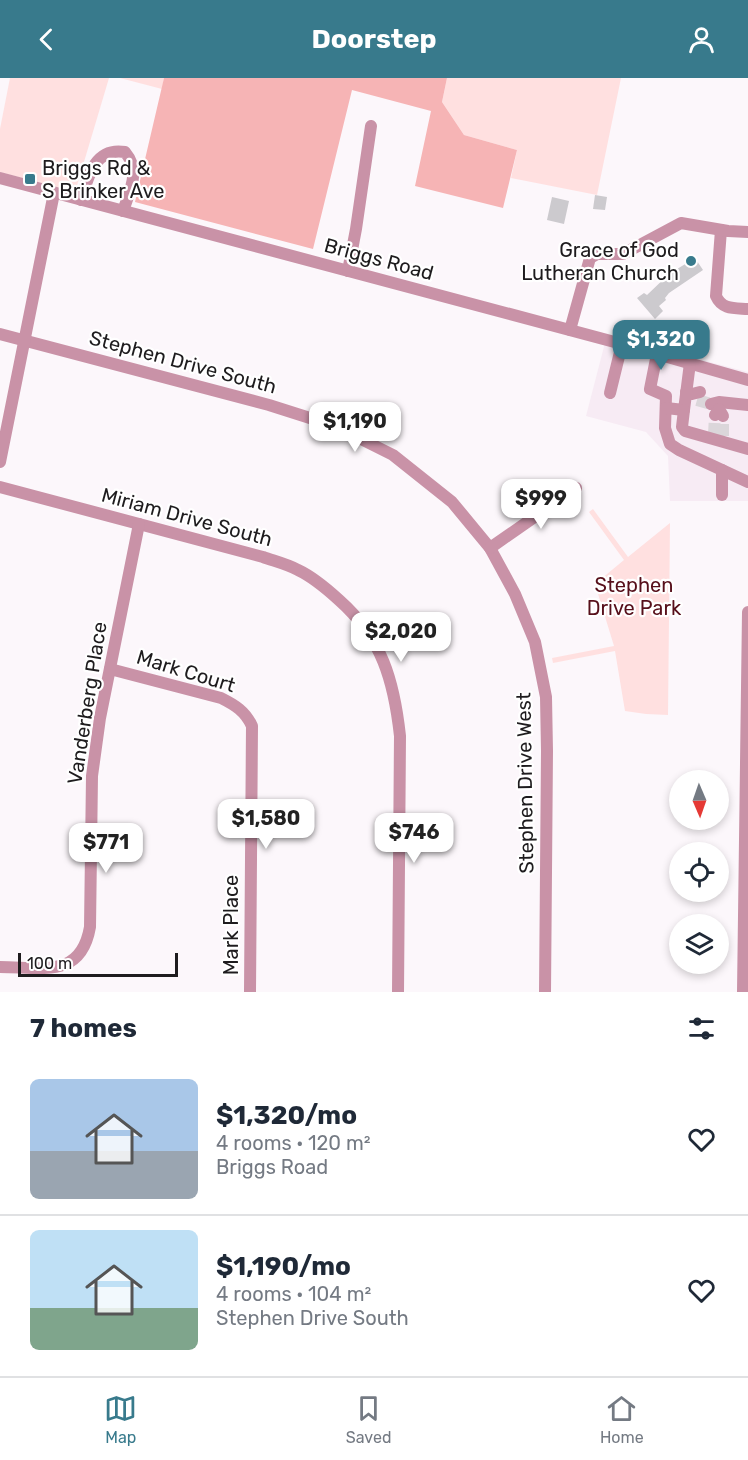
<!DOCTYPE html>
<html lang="en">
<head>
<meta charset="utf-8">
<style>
  body { margin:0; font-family:Rubik,sans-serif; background:#f2f2f3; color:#1f2937; height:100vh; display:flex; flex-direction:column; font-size:22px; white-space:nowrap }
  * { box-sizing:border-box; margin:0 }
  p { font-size:20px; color:#747a83 }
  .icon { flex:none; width:33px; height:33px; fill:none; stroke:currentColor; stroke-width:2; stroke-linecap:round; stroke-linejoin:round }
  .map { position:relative; height:914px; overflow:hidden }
  .drawer { display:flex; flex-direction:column; background:#fff; flex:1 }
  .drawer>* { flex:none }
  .needle { width:39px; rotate:178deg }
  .tools { position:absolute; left:669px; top:692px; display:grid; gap:12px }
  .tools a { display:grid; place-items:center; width:60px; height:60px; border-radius:50%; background:#fff; box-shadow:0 3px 9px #0003; font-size:30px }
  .scale { position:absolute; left:18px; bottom:15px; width:160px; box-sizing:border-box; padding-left:6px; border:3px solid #1e1c1e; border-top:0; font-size:16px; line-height:21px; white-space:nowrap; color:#1e1c1e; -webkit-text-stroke:4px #fff; paint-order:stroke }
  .price { position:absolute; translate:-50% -51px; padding:0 14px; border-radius:12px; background:#fff; color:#222; font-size:20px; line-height:39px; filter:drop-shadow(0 2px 3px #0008) }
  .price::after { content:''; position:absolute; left:50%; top:36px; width:18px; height:14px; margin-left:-9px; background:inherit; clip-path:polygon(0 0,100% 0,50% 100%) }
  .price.current { background:#387a8c; color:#fff }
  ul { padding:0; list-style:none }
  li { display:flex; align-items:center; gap:18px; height:150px; padding:0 30px }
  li+li { border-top:2px solid #e0e1e3 }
  li span { display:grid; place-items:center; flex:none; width:168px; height:120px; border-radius:9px; color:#555 }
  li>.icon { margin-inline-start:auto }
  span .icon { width:72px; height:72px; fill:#fffc; stroke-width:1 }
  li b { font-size:26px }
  h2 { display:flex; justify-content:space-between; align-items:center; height:72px; padding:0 30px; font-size:26px }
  header { display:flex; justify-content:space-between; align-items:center; height:78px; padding:0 30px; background:#387a8c; color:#fff; font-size:27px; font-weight:700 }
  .dock { display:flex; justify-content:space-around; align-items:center; height:84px; border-top:2px solid #e0e1e3; background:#fff; font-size:16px; color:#747a83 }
  .dock a { display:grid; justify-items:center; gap:3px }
  .dock .current { color:#387a8c }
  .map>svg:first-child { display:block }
  .built { fill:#f7ebf4 }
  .green { fill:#ffe0e0 }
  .forest { fill:#f6b4b5 }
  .building { fill:#cccace }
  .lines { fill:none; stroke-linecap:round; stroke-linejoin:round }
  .minor-tunnel { stroke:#dbd6da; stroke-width:12; stroke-dasharray:12 6; stroke-linecap:butt }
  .minor { stroke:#c992a7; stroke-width:12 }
  .poi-dot { fill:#387a8c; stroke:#fff; stroke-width:2 }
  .labels { text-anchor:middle; stroke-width:4.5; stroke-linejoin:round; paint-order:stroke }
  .poi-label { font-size:20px; fill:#1e1c1e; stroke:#fff; text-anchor:start }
  .street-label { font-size:20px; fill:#1e1c1e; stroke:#fff }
  .park-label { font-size:20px; fill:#57101b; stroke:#fff }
</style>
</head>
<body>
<header><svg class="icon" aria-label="back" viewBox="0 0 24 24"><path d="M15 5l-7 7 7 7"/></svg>Doorstep<svg class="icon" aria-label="person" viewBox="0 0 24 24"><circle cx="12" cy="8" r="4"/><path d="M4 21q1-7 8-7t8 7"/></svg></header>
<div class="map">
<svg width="748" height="914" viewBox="0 0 748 914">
  <rect width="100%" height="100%" fill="#fcf7fb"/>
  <path class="built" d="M607,257L748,294V423H670L668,378L646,354L586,338Z"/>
  <g class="green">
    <path d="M10,0H109L75,114L0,94V51Z"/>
    <path d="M120,0H164L162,11Z"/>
    <path d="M447,0H621L597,117L511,100L517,72L464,57L442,24Z"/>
    <path d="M593,431L628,479L670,445L668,637L646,636L625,633L615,573L553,585L552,580L614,568L595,506L624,482L589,434Z"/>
  </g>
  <path class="forest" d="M164,0H447L442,24L464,57L517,72L503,130L415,108L431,33L352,12L313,171L135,124Z"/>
  <g class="building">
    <path d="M595,117L607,119L605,132L593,131Z"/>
    <path d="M552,119L569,123L564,146L547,142Z"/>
    <path d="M695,180L703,192L669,215L665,220L666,222L659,228L663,233L655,241L637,220L644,215L647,217L669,196Z"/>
  </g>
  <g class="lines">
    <g class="minor-tunnel">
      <path d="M697,322L711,326"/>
      <path d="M714,357L715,337"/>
      <path d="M723,358V338"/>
    </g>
    <g class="minor">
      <path d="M0,100L622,266L748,302"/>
      <path d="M81,122C88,98 95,69 125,74C141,93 130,112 123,133"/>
      <path d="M721,152L716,218C722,232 735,230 748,231"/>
      <path d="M348,193L356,151L371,48"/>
      <path d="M570,252L590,180L597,176H623L681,145L728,153L748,154"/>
      <path d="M0,256L269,327L335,348L393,377L452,424L490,470L515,516L535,564L546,619L547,673L545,914"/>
      <path d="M657,276L650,311L666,318L665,350L670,366L679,372L748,404"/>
      <path d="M686,314L692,316L700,314"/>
      <path d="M610,315L622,266"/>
      <path d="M711,326L719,324L748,327"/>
      <path d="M666,330L684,332L690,285"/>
      <path d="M684,332L682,349L685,353L748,371"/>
      <path d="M715,337L719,331L723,338"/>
      <path d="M0,384L54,115"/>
      <path d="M0,409L263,479C274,483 287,486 298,492C313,499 327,511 339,522C382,560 394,603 400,658L398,914"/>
      <path d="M722,417V392"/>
      <path d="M490,470L576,410"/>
      <path d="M110,591L221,620C235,627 245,633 252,648L250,914"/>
      <path d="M0,889C42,889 81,901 90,849L92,698L100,640L139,446"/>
      <path d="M743,914L748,534"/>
    </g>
  </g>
  <g class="poi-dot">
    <rect x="24" y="95" width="12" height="12" rx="3"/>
    <circle cx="691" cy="183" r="6"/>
  </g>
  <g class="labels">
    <g class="poi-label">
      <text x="42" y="97">Briggs Rd &amp;<tspan x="42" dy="23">S Brinker Ave</tspan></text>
      <text x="679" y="179" text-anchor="end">Grace of God<tspan x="679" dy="23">Lutheran Church</tspan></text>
    </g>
    <g class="street-label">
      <text transform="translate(379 181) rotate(15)" y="7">Briggs Road</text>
      <text transform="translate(183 284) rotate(15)" y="7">Stephen Drive South</text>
      <text transform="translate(187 439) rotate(15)" y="7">Miriam Drive South</text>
      <text transform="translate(186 593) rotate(17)" y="7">Mark Court</text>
      <text transform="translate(87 625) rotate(-81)" y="7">Vanderberg Place</text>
      <text transform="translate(525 705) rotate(-91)" y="7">Stephen Drive West</text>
      <text transform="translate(231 847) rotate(-90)" y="7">Mark Place</text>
    </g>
    <g class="park-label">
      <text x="634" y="514">Stephen<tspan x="634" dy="23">Drive Park</tspan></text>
    </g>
  </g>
</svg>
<div class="tools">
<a><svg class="needle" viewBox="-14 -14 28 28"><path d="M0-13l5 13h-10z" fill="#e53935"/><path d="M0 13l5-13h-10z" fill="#747a83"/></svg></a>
<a><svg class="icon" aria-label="locate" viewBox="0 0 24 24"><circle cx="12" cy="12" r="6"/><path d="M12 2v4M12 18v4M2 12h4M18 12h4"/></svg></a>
<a><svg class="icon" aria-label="layers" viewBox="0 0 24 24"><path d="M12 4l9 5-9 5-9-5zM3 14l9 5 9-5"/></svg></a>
</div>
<div class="scale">100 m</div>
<b class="price current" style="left:661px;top:293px">$1,320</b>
<b class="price" style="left:355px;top:375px">$1,190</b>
<b class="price" style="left:541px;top:452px">$999</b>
<b class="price" style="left:401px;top:585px">$2,020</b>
<b class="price" style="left:266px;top:772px">$1,580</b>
<b class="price" style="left:414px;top:786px">$746</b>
<b class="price" style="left:106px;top:796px">$771</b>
</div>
<section class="drawer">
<h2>7 homes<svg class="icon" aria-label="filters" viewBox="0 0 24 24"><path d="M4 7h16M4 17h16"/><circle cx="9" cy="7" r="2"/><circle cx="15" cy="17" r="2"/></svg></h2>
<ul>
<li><span style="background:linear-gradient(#a9c7e8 60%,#9aa5b1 0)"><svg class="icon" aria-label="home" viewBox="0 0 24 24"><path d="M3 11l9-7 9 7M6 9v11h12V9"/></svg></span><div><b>$1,320/mo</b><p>4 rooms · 120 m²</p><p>Briggs Road</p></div><svg class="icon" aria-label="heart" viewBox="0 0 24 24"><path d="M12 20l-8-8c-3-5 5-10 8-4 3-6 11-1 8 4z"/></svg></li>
<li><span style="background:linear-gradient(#bfe0f5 65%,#7fa58c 0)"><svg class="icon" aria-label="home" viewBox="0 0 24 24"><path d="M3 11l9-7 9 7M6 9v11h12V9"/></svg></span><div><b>$1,190/mo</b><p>4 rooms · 104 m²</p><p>Stephen Drive South</p></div><svg class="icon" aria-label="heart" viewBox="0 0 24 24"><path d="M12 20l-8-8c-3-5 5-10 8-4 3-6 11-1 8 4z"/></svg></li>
</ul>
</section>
<nav class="dock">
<a class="current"><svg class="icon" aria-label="map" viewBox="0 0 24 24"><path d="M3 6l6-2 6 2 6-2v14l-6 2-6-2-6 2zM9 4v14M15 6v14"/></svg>Map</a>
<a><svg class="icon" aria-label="saved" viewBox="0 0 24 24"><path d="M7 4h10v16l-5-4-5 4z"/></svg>Saved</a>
<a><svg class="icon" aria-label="home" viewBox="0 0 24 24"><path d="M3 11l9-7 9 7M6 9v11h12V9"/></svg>Home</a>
</nav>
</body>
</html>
